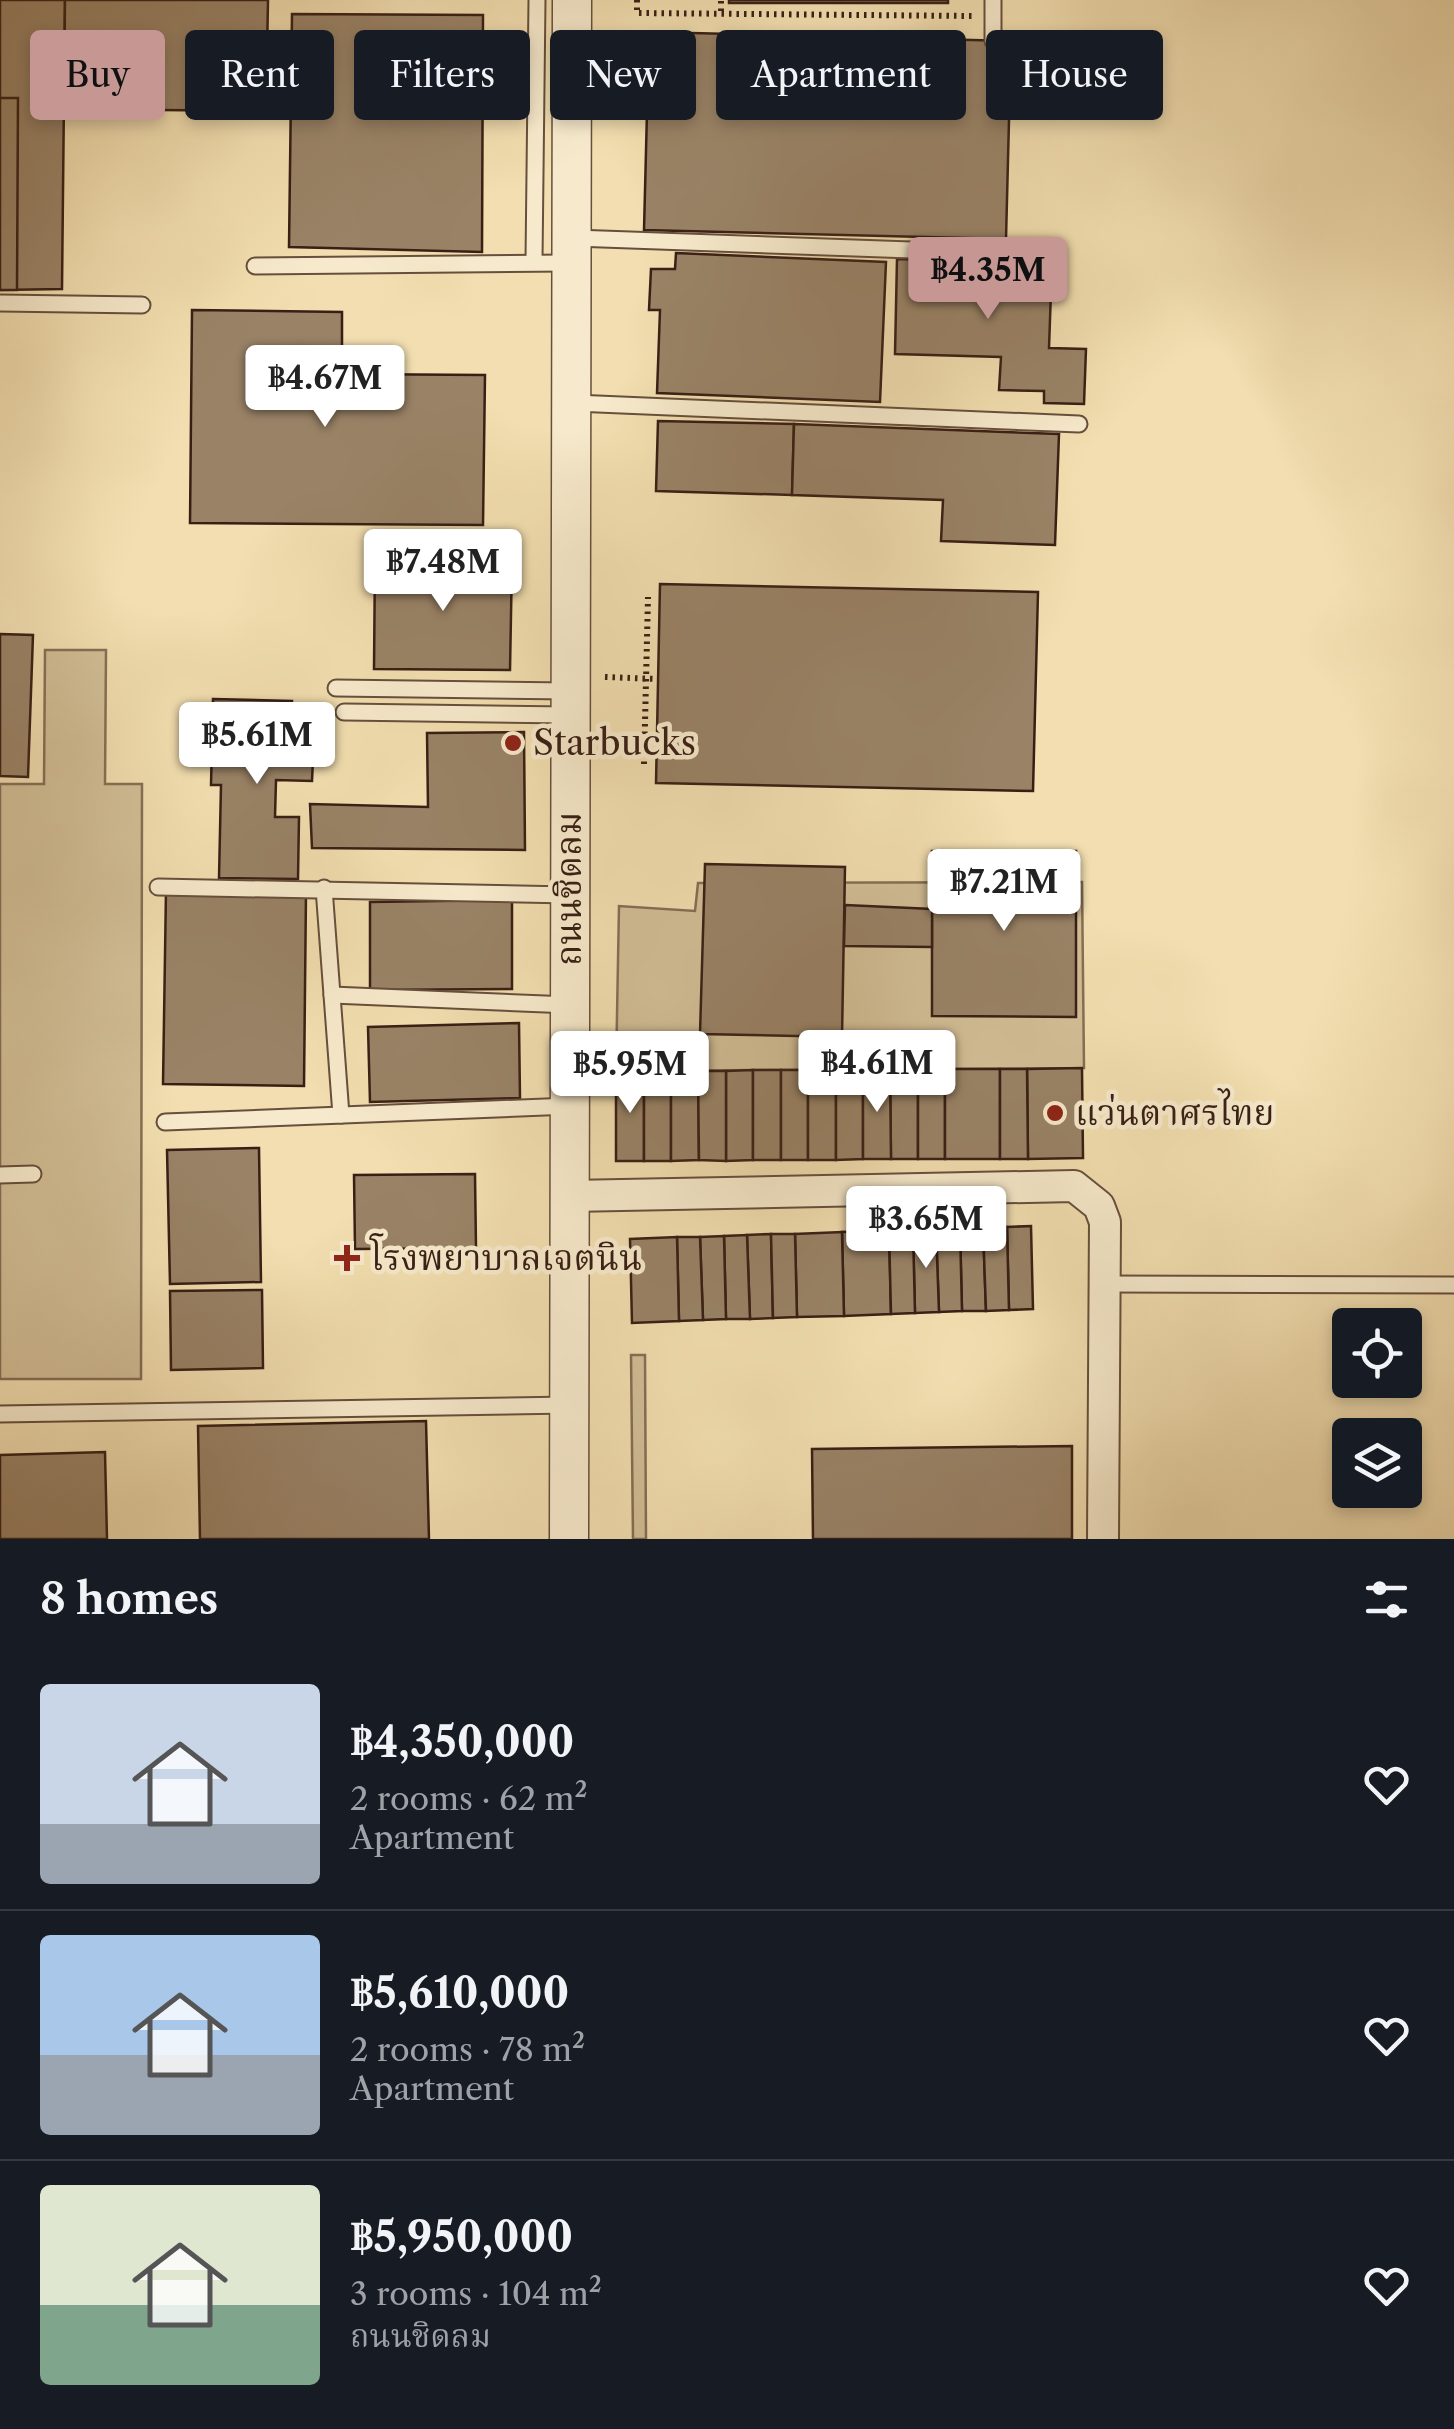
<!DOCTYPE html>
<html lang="en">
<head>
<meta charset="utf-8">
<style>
  body { margin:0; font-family:"Libre Caslon Text","Noto Serif Thai",serif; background:#242831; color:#f1f3f6; height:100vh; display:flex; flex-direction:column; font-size:38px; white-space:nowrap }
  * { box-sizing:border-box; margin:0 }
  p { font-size:32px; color:#9ea1a6 }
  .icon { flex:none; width:55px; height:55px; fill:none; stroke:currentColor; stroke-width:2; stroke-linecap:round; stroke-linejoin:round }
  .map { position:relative; height:1539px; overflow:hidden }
  .side { display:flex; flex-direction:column; background:#171b24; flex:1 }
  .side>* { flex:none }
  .guide { position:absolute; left:30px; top:30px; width:1395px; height:90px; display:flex; gap:20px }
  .controls { position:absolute; left:1332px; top:1308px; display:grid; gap:20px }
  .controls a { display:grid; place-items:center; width:90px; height:90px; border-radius:10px; background:#171b24; box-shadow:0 5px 15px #0003; font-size:50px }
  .price { position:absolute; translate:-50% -85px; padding:0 22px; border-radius:10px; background:#fff; color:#222; font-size:32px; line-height:65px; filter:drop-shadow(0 2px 5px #0008) }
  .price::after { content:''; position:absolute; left:50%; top:60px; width:30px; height:22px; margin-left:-15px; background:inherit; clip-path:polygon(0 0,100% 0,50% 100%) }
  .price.selected { background:#c59692; color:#111 }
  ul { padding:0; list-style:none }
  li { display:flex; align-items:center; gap:30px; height:250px; padding:0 40px }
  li+li { border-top:2px solid #363941 }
  li span { display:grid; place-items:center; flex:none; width:280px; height:200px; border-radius:10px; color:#555 }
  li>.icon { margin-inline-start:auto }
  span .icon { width:120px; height:120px; fill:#fffc; stroke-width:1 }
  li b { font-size:42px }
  h2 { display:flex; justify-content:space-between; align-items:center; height:120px; padding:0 40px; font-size:42px }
  .pill { padding:0 35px; border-radius:10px; background:#171b24; box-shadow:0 5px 15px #0003; font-size:35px; line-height:90px }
  .pill.selected { background:#c59692; color:#111 }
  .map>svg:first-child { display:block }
  .green { fill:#d2be96; stroke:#856e56; stroke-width:2.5 }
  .building { fill:#998266; stroke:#381f15; stroke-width:2.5 }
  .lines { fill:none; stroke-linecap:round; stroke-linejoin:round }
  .service-casing { stroke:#664f3c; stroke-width:19 }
  .minor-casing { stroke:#664f3c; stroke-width:34 }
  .tertiary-casing { stroke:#664f3c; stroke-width:41 }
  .path { stroke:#381f15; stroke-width:6; stroke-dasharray:2.5 5; stroke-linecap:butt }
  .service { stroke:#f7eacc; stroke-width:15 }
  .minor { stroke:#f7eacc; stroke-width:30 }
  .tertiary { stroke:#f7eacc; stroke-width:38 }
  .poi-dot { fill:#8f2418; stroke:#f7eacc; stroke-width:4 }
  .labels { text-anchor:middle; stroke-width:9; stroke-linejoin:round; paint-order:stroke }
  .poi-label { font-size:35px; fill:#381f15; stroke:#f7eacc; text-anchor:start }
  .street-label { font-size:35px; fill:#381f15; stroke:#f7eacc }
</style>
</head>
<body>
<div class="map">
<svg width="1454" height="1539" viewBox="0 0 1454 1539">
  <rect width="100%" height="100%" fill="#f2deb0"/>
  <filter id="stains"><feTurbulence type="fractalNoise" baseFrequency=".002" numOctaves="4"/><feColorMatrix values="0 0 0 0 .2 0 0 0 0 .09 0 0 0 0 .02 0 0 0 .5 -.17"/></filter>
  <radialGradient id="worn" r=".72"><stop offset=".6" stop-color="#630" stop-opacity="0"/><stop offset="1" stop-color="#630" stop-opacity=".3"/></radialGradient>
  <g class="green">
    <path d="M45,650H106L105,784H142L141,1379H0V784H44Z"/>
    <path d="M1082,882L1084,1068L616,1071L619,906L695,911L698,883Z"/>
    <path d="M631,1355H645L646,1539H633Z"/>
  </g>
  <g class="building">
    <path d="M0,0H65L62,289L0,290Z"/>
    <path d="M65,0H268L266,111L64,109Z"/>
    <rect x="729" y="0" width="219" height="3"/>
    <path d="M292,14L483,15L482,252L289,247Z"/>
    <path d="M649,32L1011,41L1006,239L644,230Z"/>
    <path d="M0,98H18L17,290H0Z"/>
    <path d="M676,253L886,262L880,402L657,393L660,310H649L651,269H675Z"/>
    <path d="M897,259L1052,262L1049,348L1086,349L1084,404L1044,403V391L999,390L1001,357L895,354Z"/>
    <path d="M192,310L342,312V374L485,375L483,525L190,523Z"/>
    <path d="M658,421L794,424L792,495L656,491Z"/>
    <path d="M794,424L1059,434L1055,545L941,541L943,500L792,495Z"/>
    <path d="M375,558L512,560L510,670L374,669Z"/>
    <path d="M660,584L1038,592L1033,791L656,783Z"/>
    <path d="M0,634L33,635L28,777L0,776Z"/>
    <path d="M213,699L292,701L291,737L314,738L312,781L276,780L275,817H299L298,879L219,878L221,785H211Z"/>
    <path d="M524,732L525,850L312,848L310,804L428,807L427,733Z"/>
    <path d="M932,851H1076V1017L932,1016Z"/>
    <path d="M705,864L845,867L842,1037L700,1034Z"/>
    <path d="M166,890L306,892L304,1086L163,1084Z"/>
    <path d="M512,900V989L370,990V902Z"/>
    <path d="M845,905L932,909V947L844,946Z"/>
    <path d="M519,1023L520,1098L370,1102L368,1027Z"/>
    <path d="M1082,1068L1083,1158L1028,1159L1027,1069Z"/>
    <path d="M918,1069V1159H891L890,1070Z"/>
    <rect x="918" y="1069" width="27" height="90"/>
    <rect x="945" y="1069" width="55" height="90"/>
    <path d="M1000,1069H1027L1028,1159H1000Z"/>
    <path d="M753,1070V1160L726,1161V1071Z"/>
    <rect x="753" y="1070" width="28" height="90"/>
    <rect x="781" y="1070" width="27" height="90"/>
    <rect x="808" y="1070" width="28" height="90"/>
    <path d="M836,1070H863V1159L836,1160Z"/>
    <path d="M863,1070H890L891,1159H863Z"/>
    <rect x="616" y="1071" width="28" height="90"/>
    <rect x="644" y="1071" width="27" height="90"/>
    <path d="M671,1071H698L699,1160L671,1161Z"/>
    <path d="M698,1071H726V1161L699,1160Z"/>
    <path d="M259,1148L261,1282L170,1284L167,1150Z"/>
    <path d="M475,1174L476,1248L355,1249L354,1175Z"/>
    <path d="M1031,1226L1033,1309L1009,1310L1007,1227Z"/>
    <path d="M983,1227L986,1311H962L960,1228Z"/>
    <path d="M983,1227H1007L1009,1310L986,1311Z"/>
    <path d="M960,1228L962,1311L939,1312L936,1229Z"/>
    <path d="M936,1229L939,1312L915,1313L913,1230Z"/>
    <path d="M889,1230L891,1314L844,1316L842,1232Z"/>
    <path d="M889,1230H913L915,1313L891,1314Z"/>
    <path d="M842,1232L844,1316L797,1317L795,1234Z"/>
    <path d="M771,1234L773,1318L750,1319L747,1235Z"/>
    <path d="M771,1234H795L797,1317L773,1318Z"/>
    <path d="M747,1235L750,1319H726L724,1236Z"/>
    <path d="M724,1236L726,1319L703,1320L700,1237Z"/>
    <path d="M677,1237H700L703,1320L679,1321Z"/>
    <path d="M677,1237L679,1321L632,1323L630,1239Z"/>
    <path d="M262,1290L263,1368L171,1370L170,1291Z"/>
    <path d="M426,1421L429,1539H200L198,1426Z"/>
    <path d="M1072,1446V1539H813L812,1449Z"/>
    <path d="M105,1452L107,1539H0V1455Z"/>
  </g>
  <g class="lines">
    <g class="service-casing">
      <g id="service">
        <path d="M993,0V41"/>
        <path d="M572,75L648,79"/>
        <path d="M574,238L1050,255"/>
        <path d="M534,261L537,0"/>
        <path d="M255,266L568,263"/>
        <path d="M0,303L142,305"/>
        <path d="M574,403L1079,424"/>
        <path d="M336,688L569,691"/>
        <path d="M344,712L569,715"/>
        <path d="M158,887L569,895"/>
        <path d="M324,888L341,1115"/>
        <path d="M332,995L570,1005"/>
        <path d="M165,1122L570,1106"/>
        <path d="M0,1175L33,1174"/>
        <path d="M1105,1284L1454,1285"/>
        <path d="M0,1414L570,1405"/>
      </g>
    </g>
    <g class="minor-casing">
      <path id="minor" d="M570,1196L1074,1186L1099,1206L1105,1222L1103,1539"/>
    </g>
    <g class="tertiary-casing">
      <path id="tertiary" d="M569,1539L572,0"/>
    </g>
    <g class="path">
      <path d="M637,0V13L972,16"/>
      <path d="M721,11V0"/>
      <path d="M605,677L658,679"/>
      <path d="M644,764L648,597"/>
    </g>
    <use href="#service" class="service"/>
    <use href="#minor" class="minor"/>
    <use href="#tertiary" class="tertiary"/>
  </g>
  <g class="poi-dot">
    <circle cx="513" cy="743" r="10"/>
    <circle cx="1055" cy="1113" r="10"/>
    <path d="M342 1243h10v10h10v10h-10v10h-10v-10h-10v-10h10z"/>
  </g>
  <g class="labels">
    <g class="poi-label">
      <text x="533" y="755">Starbucks</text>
      <text x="1075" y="1125">แว่นตาศรไทย</text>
      <text x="370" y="1270">โรงพยาบาลเจตนิน</text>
    </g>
    <g class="street-label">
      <text transform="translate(569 889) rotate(-90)" y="12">ถนนชิดลม</text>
    </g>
  </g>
  <rect width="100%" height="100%" filter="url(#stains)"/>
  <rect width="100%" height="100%" fill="url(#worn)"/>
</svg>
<div class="controls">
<a><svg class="icon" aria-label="locate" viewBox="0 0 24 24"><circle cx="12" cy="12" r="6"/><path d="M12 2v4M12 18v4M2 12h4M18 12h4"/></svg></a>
<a><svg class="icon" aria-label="layers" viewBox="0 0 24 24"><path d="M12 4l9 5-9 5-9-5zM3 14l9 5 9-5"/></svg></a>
</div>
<b class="price selected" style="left:988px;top:322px">฿4.35M</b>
<b class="price" style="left:325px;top:430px">฿4.67M</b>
<b class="price" style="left:443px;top:614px">฿7.48M</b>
<b class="price" style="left:257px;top:787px">฿5.61M</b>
<b class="price" style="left:1004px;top:934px">฿7.21M</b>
<b class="price" style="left:877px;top:1115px">฿4.61M</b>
<b class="price" style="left:630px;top:1116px">฿5.95M</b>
<b class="price" style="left:926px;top:1271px">฿3.65M</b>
<div class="guide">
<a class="pill selected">Buy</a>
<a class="pill">Rent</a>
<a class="pill">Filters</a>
<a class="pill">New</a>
<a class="pill">Apartment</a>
<a class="pill">House</a>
</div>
</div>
<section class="side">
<h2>8 homes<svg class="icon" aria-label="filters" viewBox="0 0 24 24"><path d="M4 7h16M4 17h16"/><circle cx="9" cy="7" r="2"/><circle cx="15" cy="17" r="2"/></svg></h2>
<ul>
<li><span style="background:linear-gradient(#c9d6e8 70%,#9aa5b1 0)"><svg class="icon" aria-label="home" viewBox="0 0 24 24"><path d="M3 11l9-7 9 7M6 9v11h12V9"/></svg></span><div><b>฿4,350,000</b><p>2 rooms · 62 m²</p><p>Apartment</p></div><svg class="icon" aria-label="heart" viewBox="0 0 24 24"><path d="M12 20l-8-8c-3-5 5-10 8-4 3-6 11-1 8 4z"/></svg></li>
<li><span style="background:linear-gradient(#a9c7e8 60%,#9aa5b1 0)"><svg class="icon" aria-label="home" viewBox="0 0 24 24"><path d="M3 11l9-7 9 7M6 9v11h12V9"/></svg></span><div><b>฿5,610,000</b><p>2 rooms · 78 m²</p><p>Apartment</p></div><svg class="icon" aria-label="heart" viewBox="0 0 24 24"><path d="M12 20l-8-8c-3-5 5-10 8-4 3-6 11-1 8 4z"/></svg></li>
<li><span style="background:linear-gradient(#dfe7d0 60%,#7fa58c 0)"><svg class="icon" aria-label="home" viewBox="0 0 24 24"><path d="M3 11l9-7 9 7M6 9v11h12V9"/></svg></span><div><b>฿5,950,000</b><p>3 rooms · 104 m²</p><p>ถนนชิดลม</p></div><svg class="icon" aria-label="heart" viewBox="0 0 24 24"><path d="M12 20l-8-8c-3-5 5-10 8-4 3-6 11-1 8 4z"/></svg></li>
</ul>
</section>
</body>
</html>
